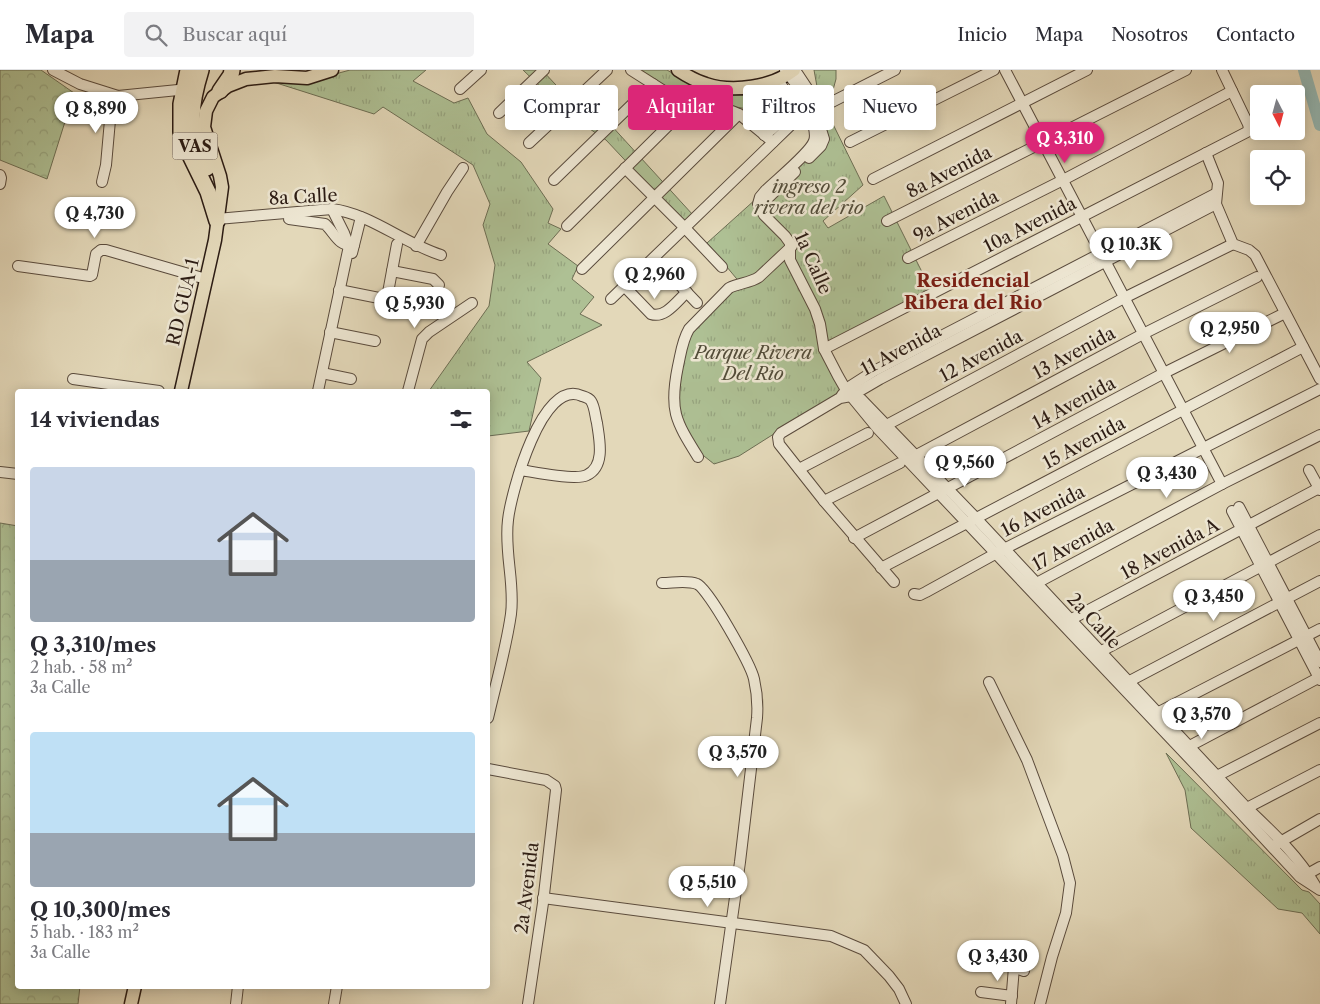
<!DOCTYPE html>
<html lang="es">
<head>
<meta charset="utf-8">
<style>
  body { margin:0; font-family:"Libre Caslon Text",serif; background:#f2f2f3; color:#2b2b33; height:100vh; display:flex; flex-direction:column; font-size:19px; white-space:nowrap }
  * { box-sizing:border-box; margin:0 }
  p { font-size:16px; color:#7c7c81 }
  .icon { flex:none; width:28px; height:28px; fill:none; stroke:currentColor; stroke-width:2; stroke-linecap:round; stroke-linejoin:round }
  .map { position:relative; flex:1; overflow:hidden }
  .side { position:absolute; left:15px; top:319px; width:475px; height:600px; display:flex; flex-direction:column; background:#fff; border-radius:5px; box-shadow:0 2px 12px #0003 }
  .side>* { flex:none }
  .banner { position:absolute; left:505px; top:15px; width:475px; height:45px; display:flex; gap:10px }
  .needle { width:32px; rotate:174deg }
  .buttons { position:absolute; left:1250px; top:15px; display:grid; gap:10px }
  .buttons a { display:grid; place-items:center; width:55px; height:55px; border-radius:5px; background:#fff; box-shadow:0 2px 12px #0003; font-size:25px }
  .price { position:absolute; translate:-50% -42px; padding:0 11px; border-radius:18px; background:#fff; color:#222; font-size:16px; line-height:32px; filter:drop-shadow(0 1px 2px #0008) }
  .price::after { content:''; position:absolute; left:50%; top:30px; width:15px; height:11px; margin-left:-8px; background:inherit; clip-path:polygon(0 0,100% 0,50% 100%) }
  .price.selected { background:#db2777; color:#fff }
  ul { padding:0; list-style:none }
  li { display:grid; align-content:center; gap:10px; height:265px; padding:0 15px }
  li span { display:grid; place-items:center; height:155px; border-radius:5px; color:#555 }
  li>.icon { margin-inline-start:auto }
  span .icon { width:90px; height:90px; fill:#fffc; stroke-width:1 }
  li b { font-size:21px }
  h2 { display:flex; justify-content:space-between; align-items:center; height:60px; padding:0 15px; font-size:21px }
  .chip { padding:0 18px; border-radius:5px; background:#fff; box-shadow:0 2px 12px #0003; font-size:18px; line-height:45px }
  .chip.selected { background:#db2777; color:#fff }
  header { display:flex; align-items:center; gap:30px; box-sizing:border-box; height:70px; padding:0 25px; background:#fff; border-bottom:1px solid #e1e1e2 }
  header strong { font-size:24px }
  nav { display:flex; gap:28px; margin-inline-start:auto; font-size:18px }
  .search { width:350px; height:45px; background:#f2f2f3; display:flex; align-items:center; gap:12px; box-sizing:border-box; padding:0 18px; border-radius:5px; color:#7c7c81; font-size:19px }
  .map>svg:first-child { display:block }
  .forest { fill:url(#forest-crowns); stroke:#6d6e54 }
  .park { fill:url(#park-tufts); stroke:#6d6e54 }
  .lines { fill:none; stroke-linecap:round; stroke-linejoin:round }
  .river { stroke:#96b9b5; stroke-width:12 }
  .minor-casing { stroke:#5a4b3d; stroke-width:12 }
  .major-casing { stroke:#2c1c14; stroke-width:15 }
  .highway-casing { stroke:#2c1c14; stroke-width:18 }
  .minor { stroke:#ede6d2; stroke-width:10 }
  .major { stroke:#e3d8b9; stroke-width:12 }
  .highway { stroke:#e3d8b9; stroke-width:15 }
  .labels { text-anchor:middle; stroke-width:5; stroke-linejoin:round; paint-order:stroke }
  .shield { fill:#ede6d2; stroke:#66594d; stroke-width:1 }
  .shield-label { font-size:16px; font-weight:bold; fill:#2c1c14 }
  .street-label { font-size:18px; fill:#2c1c14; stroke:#ede6d2 }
  .park-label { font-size:18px; font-style:italic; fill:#534d3a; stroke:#ede6d2 }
  .neighbourhood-label { font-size:19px; font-weight:bold; fill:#7a1f14; stroke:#ede6d2 }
</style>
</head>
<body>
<header>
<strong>Mapa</strong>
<div class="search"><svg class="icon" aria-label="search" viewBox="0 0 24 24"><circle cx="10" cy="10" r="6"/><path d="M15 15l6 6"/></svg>Buscar aquí</div>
<nav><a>Inicio</a><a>Mapa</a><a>Nosotros</a><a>Contacto</a></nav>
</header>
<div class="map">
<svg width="1320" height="934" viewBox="0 0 1320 934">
  <defs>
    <pattern id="forest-crowns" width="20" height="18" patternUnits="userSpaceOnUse" patternTransform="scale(1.25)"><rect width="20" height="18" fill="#aec094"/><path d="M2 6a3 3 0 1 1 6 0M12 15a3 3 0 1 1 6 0" fill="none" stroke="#96a47f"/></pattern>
    <pattern id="park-tufts" width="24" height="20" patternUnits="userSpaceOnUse" patternTransform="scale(1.25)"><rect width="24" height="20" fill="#aec094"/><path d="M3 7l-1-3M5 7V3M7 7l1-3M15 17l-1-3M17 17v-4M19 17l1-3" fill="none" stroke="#96a47f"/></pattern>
  </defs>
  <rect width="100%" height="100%" fill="#e3d8b9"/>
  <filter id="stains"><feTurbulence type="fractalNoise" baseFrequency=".004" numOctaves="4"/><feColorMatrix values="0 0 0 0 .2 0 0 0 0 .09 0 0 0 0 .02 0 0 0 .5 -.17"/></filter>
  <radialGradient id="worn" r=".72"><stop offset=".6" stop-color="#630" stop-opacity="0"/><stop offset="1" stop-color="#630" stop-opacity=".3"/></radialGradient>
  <g class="forest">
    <path d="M0,0H41L74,23L47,109L0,90Z"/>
    <path d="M0,453L18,456V916H80L78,934H0Z"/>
  </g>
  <g class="park">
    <path d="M350,0H426L413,11L454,33L468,28L487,64L521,92L553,139L548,153L561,159L548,174L578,196L572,209L594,227L580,244L602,255L527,292L541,308L529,361L488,366V321H429L489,236L495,195L483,155L490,134L473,95L383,37L374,44L267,10L306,12Z"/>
    <path d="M523,0H542L569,29L609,53L693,145L686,155L606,70L571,46Z"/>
    <path d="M633,0H667L684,10L728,25L762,26L777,41L771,58L747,39L693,29Z"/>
    <path d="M814,0H836V9L827,42L863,115L823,151L828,158L884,126L933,224L823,277L842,315L837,324L739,386L714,394L699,382L676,346L674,315L692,256L741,214L707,173L826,66Z"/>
    <path d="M1166,683L1302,820L1309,822L1320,834V864L1302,843L1278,839L1191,758L1185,720Z"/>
  </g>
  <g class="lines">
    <path class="river" d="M1304,0L1320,55"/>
    <g class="minor-casing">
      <g id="minor">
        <path d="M53,0L80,14L118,26L178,20L183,22"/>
        <path d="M631,0L675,28L690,34L713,40L732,41L739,44L773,72"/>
        <path d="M785,0C790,7 797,14 801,22C806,31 818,61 814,71C810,83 776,110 765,121L760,127L758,134L764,145L785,166L790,173V190L815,239L820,254L824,279L838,306L846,320L878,359L1210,710L1300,807L1320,820"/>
        <path d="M795,0L809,21L824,69L821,76L809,88"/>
        <path d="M1005,0L1222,414"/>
        <path d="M763,14C779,38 794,46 764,65"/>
        <path d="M460,19L481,0"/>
        <path d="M822,37L895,0"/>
        <path d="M499,43L544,0"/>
        <path d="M850,72L994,0"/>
        <path d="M529,73L607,0"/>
        <path d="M1206,83L1218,113L1216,134L1233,174L1249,180L1255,185L1320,309"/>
        <path d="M625,98L685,158L722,197"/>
        <path d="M0,105L1,108L0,114"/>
        <path d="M873,109L1087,0"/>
        <path d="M554,110L653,14"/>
        <path d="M102,112L106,95L111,39L118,26"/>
        <path d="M765,131L795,102"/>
        <path d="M217,149L332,139C371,144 403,173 441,185"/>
        <path d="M289,149L325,154C335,163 338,177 354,175"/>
        <path d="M887,151L1186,0"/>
        <path d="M567,156L690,34"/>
        <path d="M416,176L447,122L463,98"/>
        <path d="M352,183L361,147"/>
        <path d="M654,188L697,233"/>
        <path d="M908,188L1063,110L1232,21"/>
        <path d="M18,196L90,206L92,205L96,184L101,180H106L206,209"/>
        <path d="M582,199L739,44"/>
        <path d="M392,201L433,209L439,215"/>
        <path d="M624,216L651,244C665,249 677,231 687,222"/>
        <path d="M339,220L384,229L387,228L397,174"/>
        <path d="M611,229L794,52C799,38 784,21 778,9"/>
        <path d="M330,262L375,271"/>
        <path d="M824,279L1247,62L1249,58L1248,54L1222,0"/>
        <path d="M322,303L351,309"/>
        <path d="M73,309L159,321"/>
        <path d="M318,321L349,176L344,163L332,139"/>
        <path d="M408,321L422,269L429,262L472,233"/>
        <path d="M842,325L849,317L874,301L1215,124"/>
        <path d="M861,329L973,445L1244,735C1270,760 1297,784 1315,815"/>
        <path d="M881,358L1124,228L1233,174"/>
        <path d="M698,387C675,350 669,340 678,296C681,283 682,271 689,259L729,218C739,213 750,213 759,207L792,176"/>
        <path d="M911,388L1143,264L1257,207"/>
        <path d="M799,399L868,363"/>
        <path d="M1309,400L1320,420"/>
        <path d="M0,402L18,404"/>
        <path d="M824,431L900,393"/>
        <path d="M1239,437L1320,592"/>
        <path d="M1232,441L1320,610"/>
        <path d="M854,468L1164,303L1285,243"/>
        <path d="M881,498L1303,277"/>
        <path d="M894,512L824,431L779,374L778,367L781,363L840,328L851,326L880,309L1216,134"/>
        <path d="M662,513C673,513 687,510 697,514C708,518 751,595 754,609C757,622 758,635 757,648L740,792L720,934"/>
        <path d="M1033,515L1222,414L1320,365"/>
        <path d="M914,524L920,525L926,522L1004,479L1320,319"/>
        <path d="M1066,552L1319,418"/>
        <path d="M1096,584L1320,465"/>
        <path d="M989,612L1027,690L1063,786L1070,813L1066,843L1052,887L1040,934"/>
        <path d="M1124,614L1320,511"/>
        <path d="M1155,644L1320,559"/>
        <path d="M488,648C496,613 506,579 511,544C515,513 504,482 508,450C511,423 542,307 582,326C585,327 589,328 591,331C595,337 595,346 597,353C599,368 606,396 587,405C576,411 534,402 520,400"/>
        <path d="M1184,679L1320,607"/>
        <path d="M488,699L546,710L555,716L556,720L543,833L528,934"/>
        <path d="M1213,708L1320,653"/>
        <path d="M1243,740L1320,700"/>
        <path d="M1275,775L1320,749"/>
        <path d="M1304,806L1320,797"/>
        <path d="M543,828L831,866L864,880L889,906L899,919L906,934"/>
        <path d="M1002,893L1024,901"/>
        <path d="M981,922L1012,926"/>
        <path d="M236,934L238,916"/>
        <path d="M334,934L337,916"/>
        <path d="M1011,934L1014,897"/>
      </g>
    </g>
    <g class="major-casing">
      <g id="major">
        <path d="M678,0C687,6 696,11 706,14C733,23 772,17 794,0"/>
        <path d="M181,321L215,170L222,117L220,106L204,57L206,41L213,27L228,16L246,9L275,6L307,8L332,0"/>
        <path d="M131,934L135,916"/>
      </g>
    </g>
    <g class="highway-casing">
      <g id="highway">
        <path d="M188,0L181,34V62L186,77L208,122L217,151"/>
        <path d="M201,0C188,42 189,58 207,98"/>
        <path d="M220,21L231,5L232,0"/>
      </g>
    </g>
    <use href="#minor" class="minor"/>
    <use href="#major" class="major"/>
    <use href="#highway" class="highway"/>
  </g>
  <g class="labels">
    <rect class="shield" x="172.5" y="62.5" width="45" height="27" rx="4"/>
    <g class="shield-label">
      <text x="195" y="82">VAS</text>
    </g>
    <g class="street-label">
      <text transform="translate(949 102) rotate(-27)" y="6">8a Avenida</text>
      <text transform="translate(303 127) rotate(-3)" y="6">8a Calle</text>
      <text transform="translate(956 146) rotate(-27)" y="6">9a Avenida</text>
      <text transform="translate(1030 155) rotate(-27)" y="6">10a Avenida</text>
      <text transform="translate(813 193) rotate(66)" y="6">1a Calle</text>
      <text transform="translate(183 232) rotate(-77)" y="6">RD GUA-1</text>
      <text transform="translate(901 280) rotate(-28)" y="6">11 Avenida</text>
      <text transform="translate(1074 283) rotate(-28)" y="6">13 Avenida</text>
      <text transform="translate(981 286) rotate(-28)" y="6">12 Avenida</text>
      <text transform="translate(1074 333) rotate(-28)" y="6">14 Avenida</text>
      <text transform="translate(1084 373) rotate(-28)" y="6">15 Avenida</text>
      <text transform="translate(1043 441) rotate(-27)" y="6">16 Avenida</text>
      <text transform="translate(1073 475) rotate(-28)" y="6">17 Avenida</text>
      <text transform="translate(1170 479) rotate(-28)" y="6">18 Avenida A</text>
      <text transform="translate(1094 551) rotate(47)" y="6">2a Calle</text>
      <text transform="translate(527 818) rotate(-83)" y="6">2a Avenida</text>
    </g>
    <g class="park-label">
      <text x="809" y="123">ingreso 2<tspan x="809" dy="21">rivera del rio</tspan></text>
      <text x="753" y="289">Parque Rivera<tspan x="753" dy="21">Del Rio</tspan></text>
    </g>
    <g class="neighbourhood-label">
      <text x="973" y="217">Residencial<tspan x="973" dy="22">Ribera del Rio</tspan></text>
    </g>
  </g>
  <rect width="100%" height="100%" filter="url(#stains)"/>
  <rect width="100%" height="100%" fill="url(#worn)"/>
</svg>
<div class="buttons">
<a><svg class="needle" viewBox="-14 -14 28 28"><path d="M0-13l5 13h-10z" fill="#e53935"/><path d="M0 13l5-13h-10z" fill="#7c7c81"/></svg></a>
<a><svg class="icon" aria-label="locate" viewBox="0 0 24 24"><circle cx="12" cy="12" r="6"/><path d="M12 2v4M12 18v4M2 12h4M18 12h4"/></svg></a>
</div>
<b class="price" style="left:96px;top:64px">Q 8,890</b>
<b class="price selected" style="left:1065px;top:94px">Q 3,310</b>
<b class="price" style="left:95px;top:169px">Q 4,730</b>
<b class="price" style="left:1131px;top:200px">Q 10.3K</b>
<b class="price" style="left:655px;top:230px">Q 2,960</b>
<b class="price" style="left:415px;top:259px">Q 5,930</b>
<b class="price" style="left:1230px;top:284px">Q 2,950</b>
<b class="price" style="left:965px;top:418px">Q 9,560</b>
<b class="price" style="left:1167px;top:429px">Q 3,430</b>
<b class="price" style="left:1214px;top:552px">Q 3,450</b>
<b class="price" style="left:1202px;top:670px">Q 3,570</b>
<b class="price" style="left:738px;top:708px">Q 3,570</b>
<b class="price" style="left:708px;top:838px">Q 5,510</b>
<b class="price" style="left:998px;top:912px">Q 3,430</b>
<div class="banner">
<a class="chip">Comprar</a>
<a class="chip selected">Alquilar</a>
<a class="chip">Filtros</a>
<a class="chip">Nuevo</a>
</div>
<section class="side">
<h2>14 viviendas<svg class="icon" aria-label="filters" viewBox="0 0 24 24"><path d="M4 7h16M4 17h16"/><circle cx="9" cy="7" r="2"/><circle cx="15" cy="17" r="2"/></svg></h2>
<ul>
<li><span style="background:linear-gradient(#c9d6e8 60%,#9aa5b1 0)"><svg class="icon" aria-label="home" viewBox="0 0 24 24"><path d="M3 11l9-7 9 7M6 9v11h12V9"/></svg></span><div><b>Q 3,310/mes</b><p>2 hab. · 58 m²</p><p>3a Calle</p></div></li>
<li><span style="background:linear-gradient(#bfe0f5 65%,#9aa5b1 0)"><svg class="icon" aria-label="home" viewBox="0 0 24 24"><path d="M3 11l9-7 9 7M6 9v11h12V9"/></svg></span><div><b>Q 10,300/mes</b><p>5 hab. · 183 m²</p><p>3a Calle</p></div></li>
</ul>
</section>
</div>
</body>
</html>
